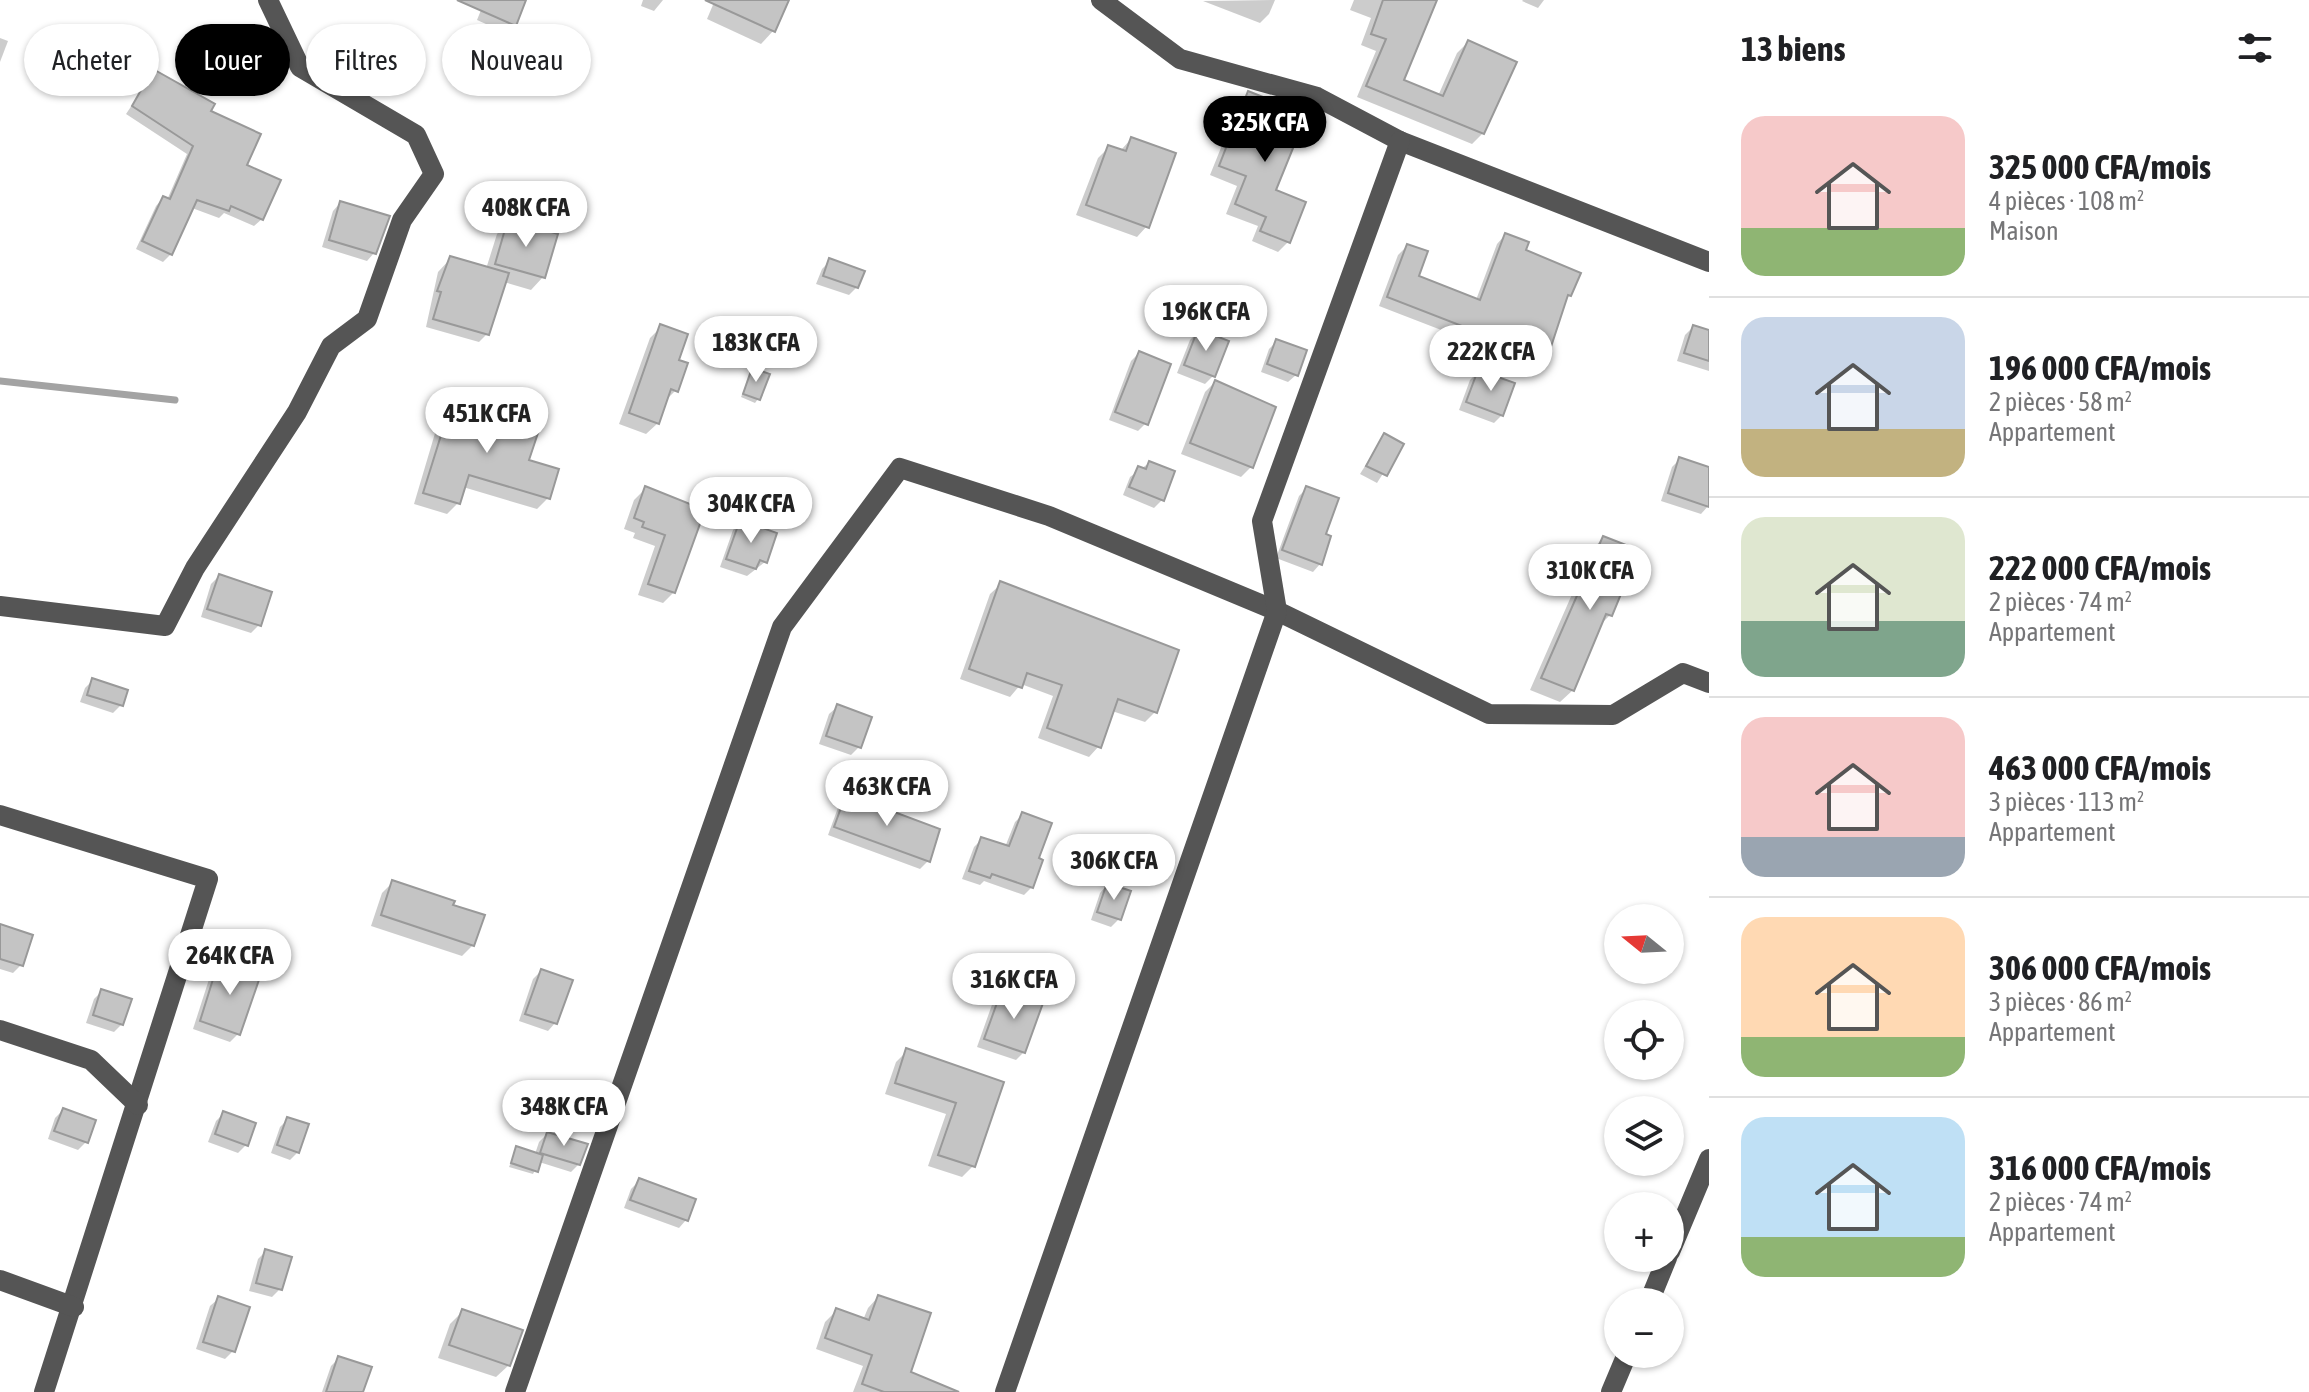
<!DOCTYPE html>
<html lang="fr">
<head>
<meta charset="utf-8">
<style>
  body { margin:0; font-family:"Asap Condensed",sans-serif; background:#f2f2f2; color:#202124; height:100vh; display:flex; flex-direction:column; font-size:30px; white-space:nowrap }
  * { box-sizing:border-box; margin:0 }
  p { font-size:26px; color:#757577 }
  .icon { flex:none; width:44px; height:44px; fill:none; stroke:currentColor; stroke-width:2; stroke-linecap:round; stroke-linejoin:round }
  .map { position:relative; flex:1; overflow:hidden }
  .details { display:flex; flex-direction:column; background:#fff; width:600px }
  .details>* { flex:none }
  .guide { position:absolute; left:24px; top:24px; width:760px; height:72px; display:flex; gap:16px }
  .needle { width:52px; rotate:288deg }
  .controls { position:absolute; left:1604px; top:904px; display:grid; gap:16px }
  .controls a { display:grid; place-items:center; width:80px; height:80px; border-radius:50%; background:#fff; box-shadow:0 2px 6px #0004; font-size:40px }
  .price { position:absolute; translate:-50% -68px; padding:0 18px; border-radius:28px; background:#fff; color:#222; font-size:26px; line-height:52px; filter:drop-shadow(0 2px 4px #0008) }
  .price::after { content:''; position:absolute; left:50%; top:48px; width:24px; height:18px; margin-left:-12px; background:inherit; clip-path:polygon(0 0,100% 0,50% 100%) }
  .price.active { background:#000; color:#fff }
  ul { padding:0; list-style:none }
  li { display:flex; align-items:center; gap:24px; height:200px; padding:0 32px }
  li+li { border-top:2px solid #e0e0e0 }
  li span { display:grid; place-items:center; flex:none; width:224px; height:160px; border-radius:24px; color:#555 }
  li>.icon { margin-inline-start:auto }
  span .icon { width:96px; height:96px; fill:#fffc; stroke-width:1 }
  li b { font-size:34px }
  h2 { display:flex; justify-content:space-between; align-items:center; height:96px; padding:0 32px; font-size:34px }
  .tag { padding:0 28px; border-radius:36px; background:#fff; box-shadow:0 2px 6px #0004; font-size:28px; line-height:72px }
  .tag.active { background:#000; color:#fff }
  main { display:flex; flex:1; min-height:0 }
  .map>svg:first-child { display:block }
  .shadow { fill:#0003 }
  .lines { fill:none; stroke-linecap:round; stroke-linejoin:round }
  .stream { stroke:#a3a3a3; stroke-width:7 }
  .building { fill:#c4c4c4; stroke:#999; stroke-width:2 }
  .minor { stroke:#555; stroke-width:20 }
</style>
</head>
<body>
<main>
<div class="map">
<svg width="1709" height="1392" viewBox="0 0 1709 1392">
  <rect width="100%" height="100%" fill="#fff"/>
  <g class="shadow">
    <path d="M485,0H524L514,25L506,33L477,20Z"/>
    <path d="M643,0H663L654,11L641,6Z"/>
    <path d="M715,0H787L773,31L761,44L707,19Z"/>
    <path d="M1275,0L1269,14L1260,23L1203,1Z"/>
    <path d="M1354,0H1435L1401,82L1438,96L1457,53L1468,42L1483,133L1472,144L1357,97L1376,51L1361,45L1371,18L1350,10Z"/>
    <path d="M1544,0L1538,8L1522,1L1523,0Z"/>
    <path d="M0,38L8,41L0,62Z"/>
    <path d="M154,72L208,112L244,166L262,219L254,226L224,213L219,218L192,208L171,254L163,262L136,249L156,206L163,198L167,200L187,154L126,114Z"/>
    <path d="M1249,94L1268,109L1274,192L1288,242L1278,252L1252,241L1258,226L1226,214L1237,186L1210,175L1239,103Z"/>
    <path d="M1131,139L1147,226L1137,237L1076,215L1098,158L1109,147L1121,150Z"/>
    <path d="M340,203L374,253L367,261L322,247L333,211Z"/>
    <path d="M509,221L543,277L531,290L504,282L487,334L479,342L426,327L438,272L451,258L486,269L497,234Z"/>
    <path d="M1505,235L1523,251L1578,274L1552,331L1545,358L1537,367L1379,306L1398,255L1407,246L1417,277L1476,300L1497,244Z"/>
    <path d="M830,261L857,287L849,295L816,284L822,269Z"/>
    <path d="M661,327L676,361V390L665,401L658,423L646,434L619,424L650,338Z"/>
    <path d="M1693,327L1709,332V371L1677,361L1685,335Z"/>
    <path d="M1198,332L1213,376L1205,384L1177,373L1190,340Z"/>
    <path d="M1277,341L1296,375L1288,382L1261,372L1269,349Z"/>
    <path d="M1139,353L1146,423L1138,431L1109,420L1131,361Z"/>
    <path d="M753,370L758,399L755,403L741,397Z"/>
    <path d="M1478,372L1502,415L1494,423L1459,410L1470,380Z"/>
    <path d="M1215,382L1251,467L1241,477L1181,454L1205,392Z"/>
    <path d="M452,402L527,462L548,498L537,509L463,487L458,503L447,514L414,504L441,413Z"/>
    <path d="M1384,436L1401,445L1377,483L1360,474Z"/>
    <path d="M1680,459L1709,469V505L1701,514L1661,501L1672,467Z"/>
    <path d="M1149,463L1162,500L1154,508L1123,495L1130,477Z"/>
    <path d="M1307,488L1324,536L1329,537L1320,564L1313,572L1276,558L1299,496Z"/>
    <path d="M645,489L703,512L674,592L663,603L638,595L655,546L633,538L635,533L624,529L634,500Z"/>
    <path d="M741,522L765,562L747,576L720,567L733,530Z"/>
    <path d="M1603,538L1610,615L1598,627L1573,690L1560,702L1530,690L1591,551Z"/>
    <path d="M219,576L259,625L251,633L201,617L211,584Z"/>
    <path d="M1001,584L1155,712L1145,722L1112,711L1099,746L1089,757L1038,738L1053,696L1021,684L1010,697L960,679L990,594Z"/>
    <path d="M93,680L121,705L113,713L80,702L85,688Z"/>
    <path d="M837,707L859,747L851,755L819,744L829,714Z"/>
    <path d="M846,797L928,861L920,869L828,835L839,805Z"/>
    <path d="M1023,814L1036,860L1032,887L1024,895L984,881L980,885L962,879L974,847L982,839L1005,847L1015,822Z"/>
    <path d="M393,882L451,906L473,945L462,956L371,926L382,893Z"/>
    <path d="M1107,885L1119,919L1111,927L1091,920L1100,893Z"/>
    <path d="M0,926L21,965L13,973L0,969Z"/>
    <path d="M220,962L238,1034L230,1042L193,1029L212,970Z"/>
    <path d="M541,971L555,1023L548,1031L519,1021L533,979Z"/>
    <path d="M102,991L122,1024L114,1032L86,1023L94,999Z"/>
    <path d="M1002,991L1024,1052L1016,1060L977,1047L994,999Z"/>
    <path d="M907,1051L1001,1083L973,1166L962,1177L928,1166L946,1114L885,1094L896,1062Z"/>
    <path d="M63,1110L86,1142L78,1150L48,1139L55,1118Z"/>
    <path d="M224,1113L246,1145L238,1153L208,1142L216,1121Z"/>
    <path d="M288,1119L298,1152L290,1160L271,1153L280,1127Z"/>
    <path d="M547,1134L579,1164L571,1172L539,1162L533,1174L509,1167L517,1148L535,1154L539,1142Z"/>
    <path d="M639,1181L686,1220L679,1228L624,1208L631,1189Z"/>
    <path d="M266,1251L280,1289L272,1297L249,1291L258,1259Z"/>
    <path d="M878,1297L908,1373L937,1392H853L863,1366L816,1349L825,1322L836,1311L863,1320L868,1308Z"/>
    <path d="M218,1299L233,1351L225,1359L196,1349L210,1306Z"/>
    <path d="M462,1312L509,1365L496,1377L438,1358L450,1324Z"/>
    <path d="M339,1358L361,1392H322L331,1366Z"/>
  </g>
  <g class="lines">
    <path class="stream" d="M0,381L175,400"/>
  </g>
  <g class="building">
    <path d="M457,0H526L516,26Z"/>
    <path d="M705,0H789L775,32Z"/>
    <path d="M1383,0H1437L1404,80L1443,96L1468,40L1517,62L1484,134L1366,86L1386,39L1371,34Z"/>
    <path d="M153,69L215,104L211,111L261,134L247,165L281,180L263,220L231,206L229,211L197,200L172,255L142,241L163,196L170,199L193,146L132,106Z"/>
    <path d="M1248,91L1273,101L1270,108L1304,121L1276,190L1306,202L1290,243L1260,231L1266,217L1235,204L1246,176L1219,166Z"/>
    <path d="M1131,137L1176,153L1149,228L1086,205L1108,145L1126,151Z"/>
    <path d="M340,201L390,216L376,254L329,240Z"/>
    <path d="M508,219L558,234L545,278L495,264Z"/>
    <path d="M1505,233L1529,242L1526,250L1581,273L1571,296L1568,295L1547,359L1387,297L1407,244L1428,251L1419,276L1480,300Z"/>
    <path d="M450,256L509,273L489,335L433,319L441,292L437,291Z"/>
    <path d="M829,258L865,271L858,288L823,276Z"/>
    <path d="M660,324L688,334L679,360L688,363L678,392L671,389L659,424L629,413Z"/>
    <path d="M1693,325L1709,330V361L1684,353Z"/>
    <path d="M1198,329L1229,341L1215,377L1184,365Z"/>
    <path d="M1276,339L1307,350L1298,376L1267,364Z"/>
    <path d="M1139,351L1171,364L1148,425L1115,412Z"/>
    <path d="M752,368L770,374L760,400L743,394Z"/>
    <path d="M1478,370L1515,383L1503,416L1466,402Z"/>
    <path d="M1215,380L1276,407L1253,468L1190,443Z"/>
    <path d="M452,400L540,427L529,460L559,469L550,499L469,475L460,504L423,493Z"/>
    <path d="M1384,433L1404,444L1387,476L1366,466Z"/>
    <path d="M1679,457L1709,467V507L1668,493Z"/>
    <path d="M1149,461L1175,471L1164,501L1129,487L1138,466L1146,469Z"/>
    <path d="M645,486L705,510L675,593L648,584L665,535L642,527L644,522L634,518Z"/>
    <path d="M1306,486L1339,498L1326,534L1331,536L1322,565L1282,550Z"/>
    <path d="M740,520L777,533L767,563L760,560L756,569L726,559Z"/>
    <path d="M1603,536L1639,550L1612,616L1606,614L1574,691L1541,678Z"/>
    <path d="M219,574L272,592L261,626L207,609Z"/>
    <path d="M1000,581L1179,650L1157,713L1118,699L1101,748L1047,728L1062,685L1027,673L1022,688L969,669Z"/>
    <path d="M92,678L128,690L123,706L87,695Z"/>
    <path d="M837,704L872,717L861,748L826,736Z"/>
    <path d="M846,794L940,829L930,862L834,827Z"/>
    <path d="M1022,812L1052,823L1039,858L1043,860L1033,888L992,874L990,878L969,871L981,837L1009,846Z"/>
    <path d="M392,880L455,901L453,905L485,915L474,946L381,915Z"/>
    <path d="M1107,883L1131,891L1121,920L1097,912Z"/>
    <path d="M0,924L33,935L23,966L0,959Z"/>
    <path d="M219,960L261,974L240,1035L200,1021Z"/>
    <path d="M541,969L573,980L557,1024L525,1014Z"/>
    <path d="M101,989L132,999L123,1025L93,1015Z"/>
    <path d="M1002,989L1043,1003L1025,1053L984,1039Z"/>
    <path d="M906,1048L1004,1082L975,1167L938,1155L956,1103L895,1083Z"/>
    <path d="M63,1108L96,1120L88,1143L54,1131Z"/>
    <path d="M223,1111L256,1123L248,1146L215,1134Z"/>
    <path d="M287,1117L309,1124L299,1153L277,1145Z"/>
    <path d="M547,1132L588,1144L580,1165L540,1153Z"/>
    <path d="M516,1146L543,1155L538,1172L511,1163Z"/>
    <path d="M639,1178L696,1199L688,1221L630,1200Z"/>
    <path d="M265,1249L292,1257L282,1290L256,1283Z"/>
    <path d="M878,1295L931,1313L911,1372L959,1392H884L862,1384L872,1355L825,1338L836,1308L869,1320Z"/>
    <path d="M218,1296L250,1307L235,1352L203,1342Z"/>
    <path d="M462,1309L523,1330L510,1366L449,1345Z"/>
    <path d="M338,1356L372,1367L363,1392H326Z"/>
  </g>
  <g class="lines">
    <g class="minor">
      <path d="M1101,0L1180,59L1317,97L1400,141L1709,262"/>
      <path d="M0,606L165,626L195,568L297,412L331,346L367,319L402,220L434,174L416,135L300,67L268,0"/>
      <path d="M0,815L208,879L44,1392"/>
      <path d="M0,1030L91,1060L138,1105"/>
      <path d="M1670,1252L1709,1159"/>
      <path d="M0,1280L74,1307"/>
      <path d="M1649,1302L1667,1258"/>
      <path d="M515,1392L782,627L900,468L1049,516L1277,611L1489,714L1613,715L1683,673L1709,683"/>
      <path d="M1005,1392L1277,611L1262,521L1400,141"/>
      <path d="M1611,1392L1627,1354"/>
    </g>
  </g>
</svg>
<div class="controls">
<a><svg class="needle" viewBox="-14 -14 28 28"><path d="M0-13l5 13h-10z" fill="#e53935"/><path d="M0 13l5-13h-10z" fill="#757577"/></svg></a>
<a><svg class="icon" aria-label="locate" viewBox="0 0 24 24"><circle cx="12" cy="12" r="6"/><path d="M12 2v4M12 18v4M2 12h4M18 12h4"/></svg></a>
<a><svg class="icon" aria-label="layers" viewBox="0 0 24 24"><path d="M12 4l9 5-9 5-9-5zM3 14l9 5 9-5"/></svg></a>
<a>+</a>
<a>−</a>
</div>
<b class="price active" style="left:1265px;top:164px">325K CFA</b>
<b class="price" style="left:526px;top:249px">408K CFA</b>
<b class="price" style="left:1206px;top:353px">196K CFA</b>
<b class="price" style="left:756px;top:384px">183K CFA</b>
<b class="price" style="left:1491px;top:393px">222K CFA</b>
<b class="price" style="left:487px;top:455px">451K CFA</b>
<b class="price" style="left:751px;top:545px">304K CFA</b>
<b class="price" style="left:1590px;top:612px">310K CFA</b>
<b class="price" style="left:887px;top:828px">463K CFA</b>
<b class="price" style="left:1114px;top:902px">306K CFA</b>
<b class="price" style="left:230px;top:997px">264K CFA</b>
<b class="price" style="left:1014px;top:1021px">316K CFA</b>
<b class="price" style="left:564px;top:1148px">348K CFA</b>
<div class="guide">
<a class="tag">Acheter</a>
<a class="tag active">Louer</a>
<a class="tag">Filtres</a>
<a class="tag">Nouveau</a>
</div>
</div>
<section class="details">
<h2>13 biens<svg class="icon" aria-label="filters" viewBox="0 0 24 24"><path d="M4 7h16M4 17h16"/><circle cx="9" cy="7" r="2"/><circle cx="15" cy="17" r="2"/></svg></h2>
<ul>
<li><span style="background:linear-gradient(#f6c9c9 70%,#8fb573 0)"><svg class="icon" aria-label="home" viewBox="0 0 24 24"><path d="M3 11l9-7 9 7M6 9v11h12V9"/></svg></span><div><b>325 000 CFA/mois</b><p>4 pièces · 108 m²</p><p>Maison</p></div></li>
<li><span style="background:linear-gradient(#c9d6e8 70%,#c2b280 0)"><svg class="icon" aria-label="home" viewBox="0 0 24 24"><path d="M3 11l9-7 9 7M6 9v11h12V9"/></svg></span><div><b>196 000 CFA/mois</b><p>2 pièces · 58 m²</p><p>Appartement</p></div></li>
<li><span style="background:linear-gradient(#dfe7d0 65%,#7fa58c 0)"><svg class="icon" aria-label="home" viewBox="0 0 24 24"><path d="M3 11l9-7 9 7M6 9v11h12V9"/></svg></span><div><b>222 000 CFA/mois</b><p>2 pièces · 74 m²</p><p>Appartement</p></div></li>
<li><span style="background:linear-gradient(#f6c9c9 75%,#9aa5b1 0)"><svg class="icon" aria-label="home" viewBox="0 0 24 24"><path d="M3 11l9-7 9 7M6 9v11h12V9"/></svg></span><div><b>463 000 CFA/mois</b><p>3 pièces · 113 m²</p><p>Appartement</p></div></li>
<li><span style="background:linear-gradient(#ffd9b3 75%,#8fb573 0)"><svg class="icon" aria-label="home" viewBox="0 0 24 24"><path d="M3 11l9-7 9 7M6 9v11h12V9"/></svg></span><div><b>306 000 CFA/mois</b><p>3 pièces · 86 m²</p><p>Appartement</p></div></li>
<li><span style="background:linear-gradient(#bfe0f5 75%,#8fb573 0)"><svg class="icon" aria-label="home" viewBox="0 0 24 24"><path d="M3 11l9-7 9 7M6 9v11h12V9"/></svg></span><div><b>316 000 CFA/mois</b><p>2 pièces · 74 m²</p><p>Appartement</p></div></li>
</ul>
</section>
</main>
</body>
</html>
